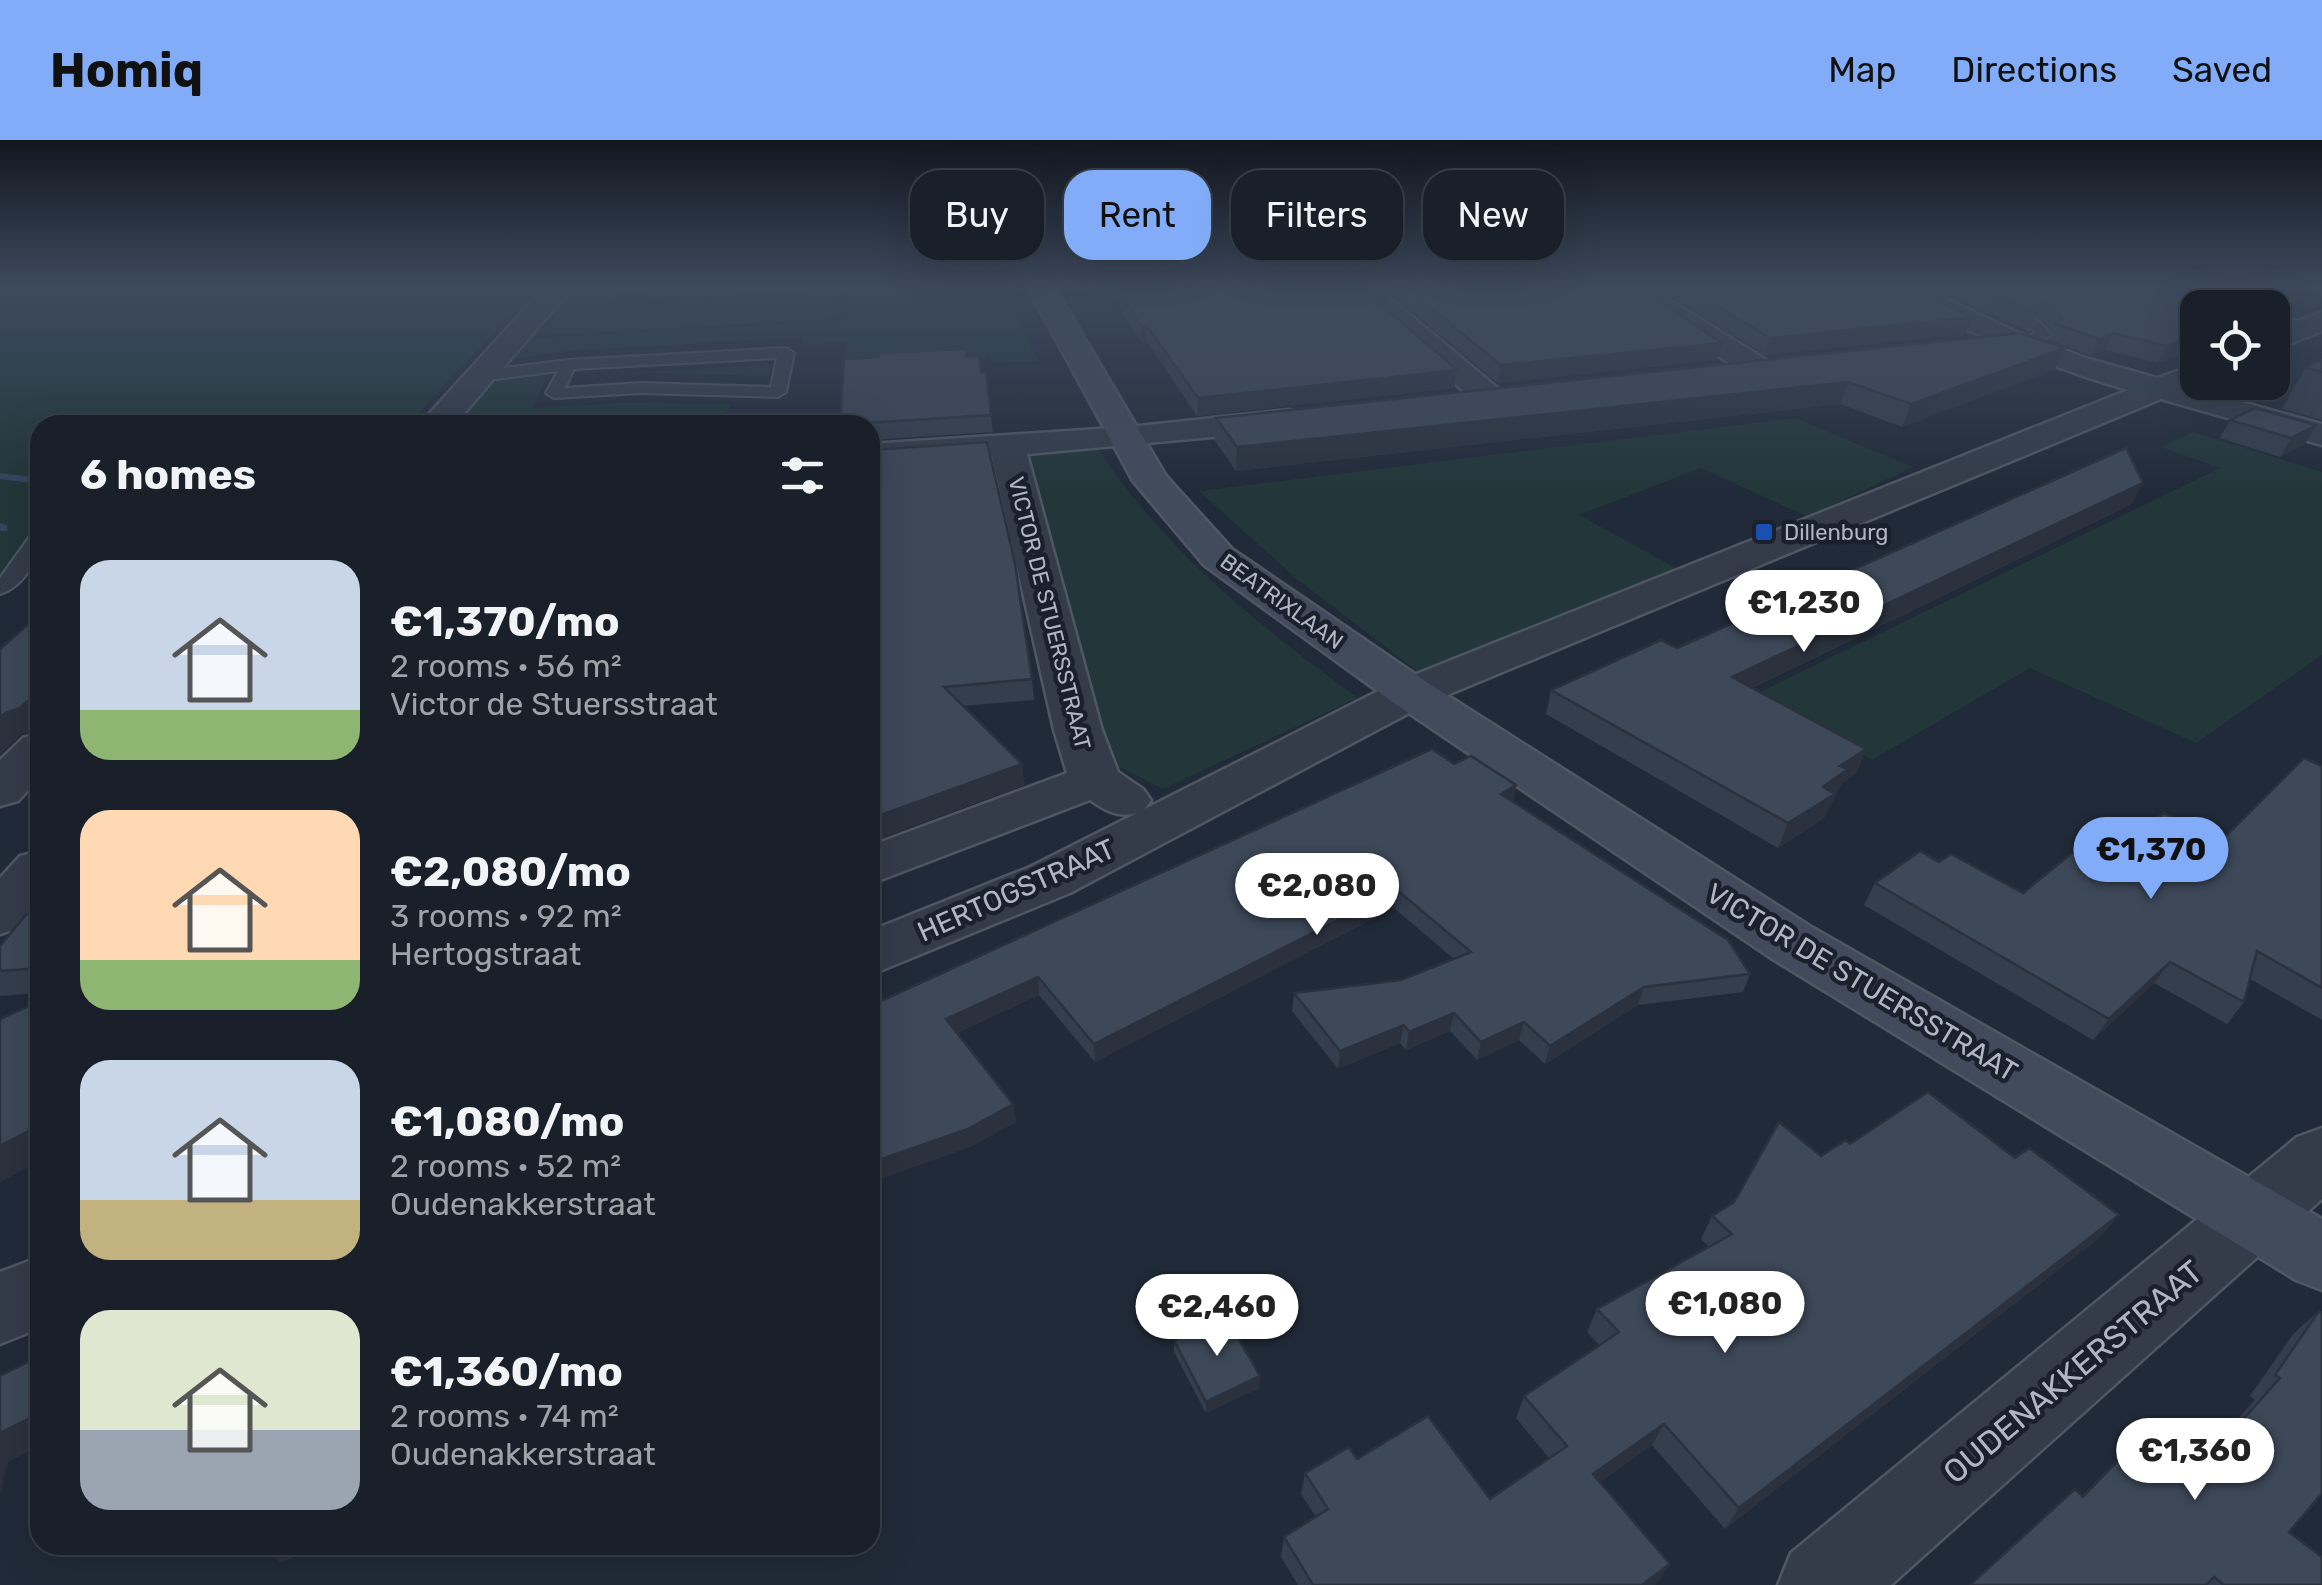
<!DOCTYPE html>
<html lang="en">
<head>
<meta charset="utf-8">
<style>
  body { margin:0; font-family:Rubik,sans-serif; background:#262d36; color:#f1f3f6; height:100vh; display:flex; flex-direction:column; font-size:38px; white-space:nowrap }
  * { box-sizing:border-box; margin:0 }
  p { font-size:32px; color:#9fa3a8 }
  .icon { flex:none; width:55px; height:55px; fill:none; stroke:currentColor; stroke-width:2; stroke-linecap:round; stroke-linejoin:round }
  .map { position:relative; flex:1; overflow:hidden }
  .side { position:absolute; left:30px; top:275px; width:850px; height:1140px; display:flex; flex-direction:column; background:#19202a; border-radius:30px; box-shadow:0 10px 40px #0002,0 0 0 2px #373e47 }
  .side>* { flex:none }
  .hud { position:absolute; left:910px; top:30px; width:950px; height:90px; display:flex; gap:20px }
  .buttons { position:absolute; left:2180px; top:150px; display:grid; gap:20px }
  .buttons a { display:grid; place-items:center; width:110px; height:110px; border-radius:20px; background:#19202a; box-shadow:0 10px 40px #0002,0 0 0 2px #373e47; font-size:50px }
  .price { position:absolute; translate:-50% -85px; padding:0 22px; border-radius:35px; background:#fff; color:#222; font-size:32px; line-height:65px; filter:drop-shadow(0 2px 5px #0008) }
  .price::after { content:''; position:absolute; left:50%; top:60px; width:30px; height:22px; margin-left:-15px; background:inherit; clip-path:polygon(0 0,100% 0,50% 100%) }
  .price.current { background:#82acf7; color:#111 }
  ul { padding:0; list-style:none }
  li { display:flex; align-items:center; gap:30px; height:250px; padding:0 50px }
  li span { display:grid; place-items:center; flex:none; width:280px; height:200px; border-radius:30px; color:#555 }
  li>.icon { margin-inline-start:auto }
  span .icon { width:120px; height:120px; fill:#fffc; stroke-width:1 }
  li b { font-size:42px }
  h2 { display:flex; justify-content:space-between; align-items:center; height:120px; padding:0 50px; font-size:42px }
  .tag { padding:0 35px; border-radius:30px; background:#19202a; box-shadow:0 10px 40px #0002,0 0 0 2px #373e47; font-size:35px; line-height:90px }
  .tag.current { background:#82acf7; color:#111 }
  header { display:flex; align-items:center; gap:60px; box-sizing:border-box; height:140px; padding:0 50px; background:#82acf7; color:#111 }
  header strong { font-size:48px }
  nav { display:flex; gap:55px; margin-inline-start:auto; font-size:35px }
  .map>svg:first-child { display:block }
  .green { fill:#233639 }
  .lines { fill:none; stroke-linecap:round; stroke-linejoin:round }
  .stream { fill:#344560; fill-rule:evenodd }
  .lane-casing { stroke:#4f5763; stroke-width:4 }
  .street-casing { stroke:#4f5763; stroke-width:5 }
  .secondary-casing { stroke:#4f5763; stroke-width:5 }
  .lane { fill:#343c49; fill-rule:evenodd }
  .street { fill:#343c49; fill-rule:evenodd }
  .secondary { fill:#424b5c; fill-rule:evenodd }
  .wall { fill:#343e4c }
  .shaded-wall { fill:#2b323e }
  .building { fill:#3d4858; stroke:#2b323e; stroke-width:2.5 }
  .transit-dot { fill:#1a4fb4; stroke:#1a212d; stroke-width:4 }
  .labels { text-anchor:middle; stroke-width:9; stroke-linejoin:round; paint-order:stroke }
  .far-poi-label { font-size:22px; fill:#afb7c5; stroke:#1a212d; text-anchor:start }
  .far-street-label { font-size:22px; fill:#afb7c5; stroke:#1a212d }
  .street-label { font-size:28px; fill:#afb7c5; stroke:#1a212d }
  .near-street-label { font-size:32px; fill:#afb7c5; stroke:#1a212d }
</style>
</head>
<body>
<header>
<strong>Homiq</strong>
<nav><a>Map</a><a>Directions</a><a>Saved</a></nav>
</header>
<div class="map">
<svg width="2322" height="1445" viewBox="0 0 2322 1445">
  <rect width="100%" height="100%" fill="#212a38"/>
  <g class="green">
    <path d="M0,150H535L407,285H40V394L0,444Z"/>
    <path d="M572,150H620L613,165L836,153L834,179L534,196Z"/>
    <path d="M896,150H1003L1038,221L993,223L990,216L843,224L846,202L803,205V197L579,210L515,218L530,199L847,180L850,153Z"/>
    <path d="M771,224L768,236L650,233L580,236Z"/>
    <path d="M550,231L532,268L621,263L731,264L718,285H458L499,236Z"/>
    <path d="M1795,278L1913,327L1808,377L1701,328L1579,375L1680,430L1417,531L1298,440L1199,351Z"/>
    <path d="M2193,292L2322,332V515L2196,603L2030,528L1872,620L1754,555L2220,328L2161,307Z"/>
    <path d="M1097,307C1163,409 1261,488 1358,558L1163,649L1108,621L1028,312Z"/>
  </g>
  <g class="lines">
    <g class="stream">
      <path d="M472,150H481L475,155Z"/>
      <path d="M0,333L40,338V344L0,339Z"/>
      <path d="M0,383L7,385V391H0Z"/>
    </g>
    <g class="lane-casing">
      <g id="lane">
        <path d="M1952,150C1978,150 2039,173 2051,195L2027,209H2017V203L2036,193L2033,189Z"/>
        <path d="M2195,150H2215L2256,168H2235Z"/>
        <path d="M2272,172L2309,185L2311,188L2304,192L2272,181Z"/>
        <path d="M786,208L794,213L786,252L778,257L640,253L554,258L546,253L558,231L480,241L472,236L480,231L569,220ZM777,218L771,247L640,243L565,248L574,229Z"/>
        <path d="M40,390C40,416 26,446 0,454V438L33,392Z"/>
      </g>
    </g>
    <g class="street-casing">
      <g id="street">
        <path d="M542,150H570L454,285H419Z"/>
        <path d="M1350,150H1380L1501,251L1506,258L1501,265H1479Z"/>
        <path d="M1621,150H1653L1771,223L1775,230L1771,237H1749Z"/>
        <path d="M1892,150H1927L2023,195L2089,219L2157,238L2198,224V242H2202L2190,248L2322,284V305L2161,259L1428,563L1070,753L870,835V791L1030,727L1137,673C1118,678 1106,671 1090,660L870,744V706L1067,633L1054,590L992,316L870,324V304L1129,287L1289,270L1301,273L1306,280L1301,287L1289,290L1027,314L1102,590L1118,632L1143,649L1151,660L1145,669L1394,543L2128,250C2046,227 1972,193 1895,156Z"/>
        <path d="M2322,172V191L2272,211V191Z"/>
        <path d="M40,593V637L18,661L0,666V620L23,598Z"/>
        <path d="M40,711V765L20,788L0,794V738L20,716Z"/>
        <path d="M2322,988V1059L1891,1445H1778L1791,1413L2297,997Z"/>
        <path d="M40,1117V1188L0,1204V1132Z"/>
      </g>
    </g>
    <g class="secondary-casing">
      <path id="secondary" d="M1029,150H1056L1166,336L1232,409L1428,543L1813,788L2322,1079V1150L2296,1140L1771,818L1394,563L1204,425L1133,341Z"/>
    </g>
    <use href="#lane" class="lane"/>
    <use href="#street" class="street"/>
    <use href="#secondary" class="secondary"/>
  </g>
  <g class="wall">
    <path d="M651,150H732L731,155L653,158Z"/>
    <path d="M1108,150H1364L1457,230L1454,248L1197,276L1147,202L1142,203Z"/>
    <path d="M1386,150H1642L1722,203L1717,220L1498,243Z"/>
    <path d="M1661,150H1914L1972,177L1965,194L1765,215Z"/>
    <path d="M1937,150H2201L2198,168V207L2158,223L2105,210L2091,216L2049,200L2053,193L2047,184L2036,178L2030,192Z"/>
    <path d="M2065,208L2055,229L1902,287L1840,264L1236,331L1215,301L1216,278Z"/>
    <path d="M967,217L981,232H986L993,292L870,300V285H840Z"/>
    <path d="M2322,220V280L2282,269L2306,227Z"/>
    <path d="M2255,268L2305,304L2280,317L2220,298L2230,280Z"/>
    <path d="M870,310L1032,539L1034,560L964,566L1022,624L1024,645L870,702Z"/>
    <path d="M2132,364L1752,548L1866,609L1856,634L1842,643L1824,678L1778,708L1546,574L1551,550L1677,508Z"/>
    <path d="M1454,624L1516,645L1513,661L1750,834L1743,852L1638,865L1545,924L1519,900L1477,920L1450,891L1406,910L1400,903L1338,929L1292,871L1294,853L1401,840L1454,819L1394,768L1095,922L1039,855L957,893L1013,964L1016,982L970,1007L870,866Z"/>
    <path d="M2322,626V880L2250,839L2244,862L2227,884L2154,843L2093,900L1864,765L1875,743L1939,722L2023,753L2133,694L2223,699Z"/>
    <path d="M40,758V853L0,856V806Z"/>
    <path d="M1850,1004L2015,1018L2119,1075L2099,1098L1725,1389L1652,1305L1600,1342L1670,1424L1655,1445H1298L1281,1417L1284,1397L1316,1377L1301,1354L1305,1333L1357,1319L1490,1359L1549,1318L1516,1278L1524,1256L1599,1205L1587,1192L1597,1169L1709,1107L1701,1099L1712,1076L1821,1016Z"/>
    <path d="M2319,1171L2289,1392L2322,1445H1970L2082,1356L2131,1305L2154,1283L2200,1320L2255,1260L2250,1256L2294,1193Z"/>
    <path d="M1174,1200L1260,1236L1259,1248L1206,1273L1174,1212Z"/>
  </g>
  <g class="shaded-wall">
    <path d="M1972,177L1965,194L1765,215L1770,198Z"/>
    <path d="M1141,186H1147V202L1142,203Z"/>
    <path d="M2113,193L2105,210L2091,216L2099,199Z"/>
    <path d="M2198,194V207L2158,223L2167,206Z"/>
    <path d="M1722,203L1717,220L1498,243L1501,225Z"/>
    <path d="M2065,208L2055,229L1902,287L1911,264Z"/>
    <path d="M1457,230L1454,248L1197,276L1198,258Z"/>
    <path d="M1848,242L1840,264L1236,331L1237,307Z"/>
    <path d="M2316,285L2305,304L2280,317L2291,298Z"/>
    <path d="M2143,343L2132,364L1724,561L1732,537Z"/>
    <path d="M40,549V586L36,590L20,595L0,615V577Z"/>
    <path d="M1866,609L1856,634L1842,643L1824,678L1778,708L1788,683L1840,626Z"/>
    <path d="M1022,624L1024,645L870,702V679Z"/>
    <path d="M1516,645L1512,662L1501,654Z"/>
    <path d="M1397,750L1394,768L1095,922L1094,904Z"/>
    <path d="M2170,822L2154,843L2093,900L2109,879Z"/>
    <path d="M1038,837L1039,855L949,897L946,879Z"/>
    <path d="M1644,847L1638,865L1545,924L1550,906Z"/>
    <path d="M1454,873L1450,891L1406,910L1409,892Z"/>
    <path d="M1524,882L1519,900L1477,920L1481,902Z"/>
    <path d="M1404,885L1400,903L1338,929L1340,911Z"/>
    <path d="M1013,964L1016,982L970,1007L870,1043V1023Z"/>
    <path d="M40,985V1021L0,1042V1006Z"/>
    <path d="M2119,1075L2099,1098L1725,1389L1739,1368Z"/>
    <path d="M1260,1236L1259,1248L1206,1273V1262Z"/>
    <path d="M40,1273V1305L8,1322L0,1355V1293Z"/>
    <path d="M1664,1284L1652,1305L1582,1355L1593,1334Z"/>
    <path d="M124,1405H159L139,1417Z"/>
    <path d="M261,1405H319L281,1423Z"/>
    <path d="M1670,1424L1655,1445H1642Z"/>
  </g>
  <g class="building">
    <path d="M1118,150H1364L1457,230L1198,258L1147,186H1141Z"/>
    <path d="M1408,150H1642L1722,203L1501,225Z"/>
    <path d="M1691,150H1914L1972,177L1770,198Z"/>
    <path d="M1979,150H1988L2037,175Z"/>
    <path d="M2021,150H2201L2247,168H2198V194L2167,206L2113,193L2099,199L2056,184L2062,179L2054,167Z"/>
    <path d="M2019,193L2065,208L1911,264L1848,242L1237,307L1216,278Z"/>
    <path d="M966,209L967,217L979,216L981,232H986L991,275L867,283V285H840L844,219L878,217V213Z"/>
    <path d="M2322,220V232L2306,227Z"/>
    <path d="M2255,268L2316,285L2291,298L2230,280Z"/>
    <path d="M987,302L1015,423L1032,539L944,547L1022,624L870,679V310Z"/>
    <path d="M2126,308L2143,343L1732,537L1866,609L1840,626L1848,629L1823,647L1835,654L1788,683L1551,550L1661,500L1677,508Z"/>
    <path d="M40,474V549L20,568L5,573L0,577V509Z"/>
    <path d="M1432,609L1454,624L1471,616L1516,645L1501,654L1728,800L1750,834L1644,847L1550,906L1524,882L1481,902L1454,873L1409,892L1404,885L1340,911L1294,853L1401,840L1471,812L1397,750L1094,904L1038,837L946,879L1013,964L968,989L870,1023V866Z"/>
    <path d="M2304,618L2322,626V848L2257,811L2244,862L2170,822L2109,879L1875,743L1920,711L1939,722L1951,714L2023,753L2109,683L2133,694L2164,673L2223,699Z"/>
    <path d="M40,758V828L0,831V806Z"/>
    <path d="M40,861V985L0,1006V879Z"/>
    <path d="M1928,952L2015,1018L2029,1008L2119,1075L1739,1368L1664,1284L1593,1334L1670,1424L1642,1445H1313L1284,1397L1328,1369L1305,1333L1349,1307L1357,1319L1428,1276L1490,1359L1567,1306L1524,1256L1619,1192L1597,1169L1732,1094L1712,1076L1734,1062L1779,982L1821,1016L1846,1000L1850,1004Z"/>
    <path d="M2319,1171L2322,1173V1353L2289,1392L2322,1417V1445H2224L2214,1437L2206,1445H1970L2075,1349L2083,1357L2154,1283L2204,1323L2280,1238L2275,1235Z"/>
    <path d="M1226,1177L1260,1236L1206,1262L1174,1200Z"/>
    <path d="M40,1216V1273L0,1293V1236Z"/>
  </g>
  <linearGradient id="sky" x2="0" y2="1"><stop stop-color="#12171f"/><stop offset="0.42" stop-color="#3d4a5e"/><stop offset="1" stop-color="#3d4a5e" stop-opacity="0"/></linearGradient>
  <rect width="2322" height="353" fill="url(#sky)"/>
  <rect class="transit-dot" x="1754" y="382" width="20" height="20" rx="5"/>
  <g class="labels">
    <g class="far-poi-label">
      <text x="1784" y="400">Dillenburg</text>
    </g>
    <g class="far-street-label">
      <text transform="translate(1282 461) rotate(36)" y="8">BEATRIXLAAN</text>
      <text transform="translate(1050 473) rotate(76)" y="8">VICTOR DE STUERSSTRAAT</text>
    </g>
    <g class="street-label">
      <text transform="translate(1016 750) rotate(-24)" y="10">HERTOGSTRAAT</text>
      <text transform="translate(1862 842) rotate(31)" y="10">VICTOR DE STUERSSTRAAT</text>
    </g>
    <g class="near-street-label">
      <text transform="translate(2073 1232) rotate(-40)" y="11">OUDENAKKERSTRAAT</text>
    </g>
  </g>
</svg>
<div class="buttons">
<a><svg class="icon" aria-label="locate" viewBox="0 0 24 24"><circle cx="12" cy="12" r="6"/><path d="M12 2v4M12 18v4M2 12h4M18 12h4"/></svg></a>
</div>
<b class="price" style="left:1804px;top:515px">€1,230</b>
<b class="price current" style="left:2151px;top:762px">€1,370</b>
<b class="price" style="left:1317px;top:798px">€2,080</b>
<b class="price" style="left:1725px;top:1216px">€1,080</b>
<b class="price" style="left:1217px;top:1219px">€2,460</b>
<b class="price" style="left:2195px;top:1363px">€1,360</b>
<div class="hud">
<a class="tag">Buy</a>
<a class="tag current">Rent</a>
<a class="tag">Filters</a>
<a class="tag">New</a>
</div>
<section class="side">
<h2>6 homes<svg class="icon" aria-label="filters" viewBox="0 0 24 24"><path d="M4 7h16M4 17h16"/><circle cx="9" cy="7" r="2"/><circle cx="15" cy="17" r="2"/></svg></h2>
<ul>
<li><span style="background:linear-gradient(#c9d6e8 75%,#8fb573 0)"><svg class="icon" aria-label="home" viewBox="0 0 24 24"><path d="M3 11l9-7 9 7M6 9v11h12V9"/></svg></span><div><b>€1,370/mo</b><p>2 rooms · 56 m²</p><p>Victor de Stuersstraat</p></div></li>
<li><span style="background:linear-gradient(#ffd9b3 75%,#8fb573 0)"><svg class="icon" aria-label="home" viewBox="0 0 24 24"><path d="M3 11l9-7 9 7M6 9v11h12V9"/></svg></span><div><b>€2,080/mo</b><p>3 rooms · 92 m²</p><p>Hertogstraat</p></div></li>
<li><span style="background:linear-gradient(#c9d6e8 70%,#c2b280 0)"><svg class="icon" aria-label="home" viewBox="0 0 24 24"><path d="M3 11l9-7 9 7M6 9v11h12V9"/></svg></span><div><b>€1,080/mo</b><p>2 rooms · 52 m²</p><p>Oudenakkerstraat</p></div></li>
<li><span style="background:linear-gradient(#dfe7d0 60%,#9aa5b1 0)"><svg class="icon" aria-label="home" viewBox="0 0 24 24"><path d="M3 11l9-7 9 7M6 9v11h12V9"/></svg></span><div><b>€1,360/mo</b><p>2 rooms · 74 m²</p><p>Oudenakkerstraat</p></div></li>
</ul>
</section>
</div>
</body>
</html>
